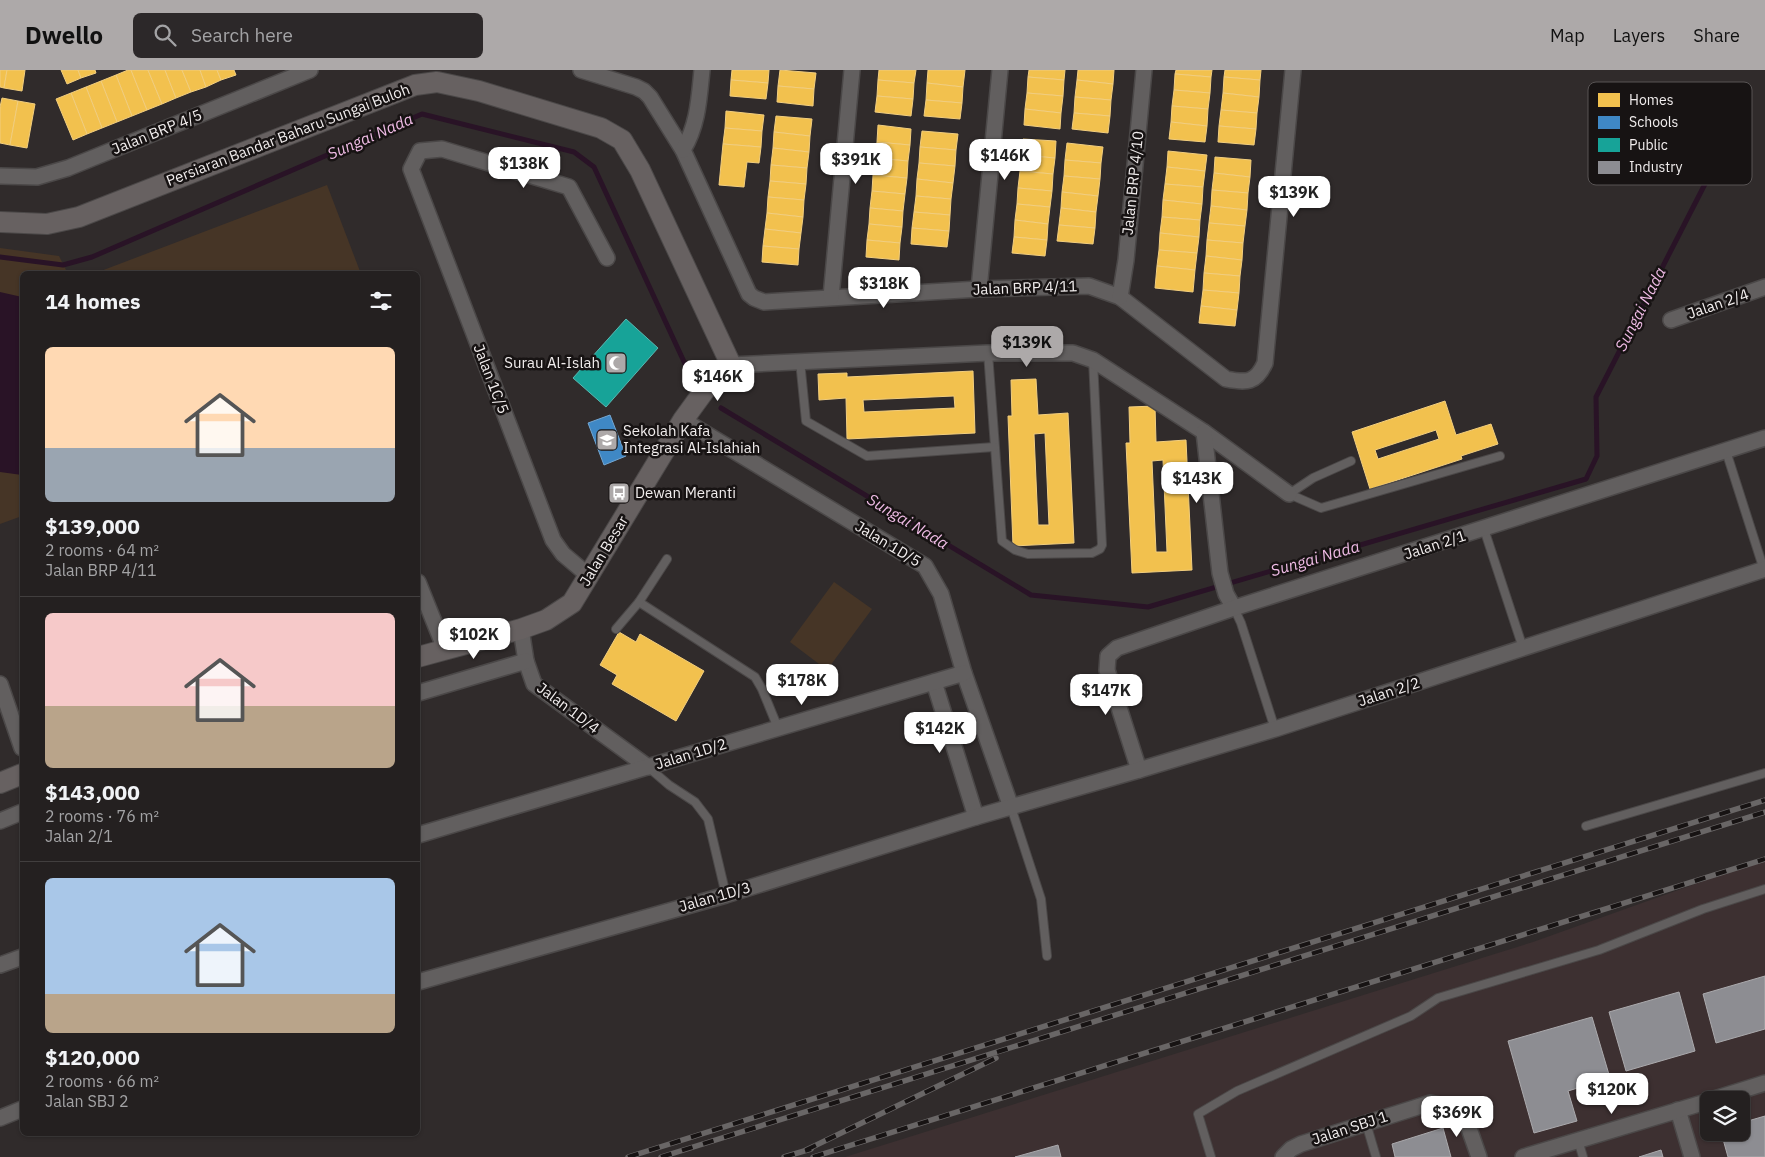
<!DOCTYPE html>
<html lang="en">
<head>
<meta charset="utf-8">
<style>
  body { margin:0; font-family:"IBM Plex Sans",sans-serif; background:#2c2829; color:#f1f3f6; height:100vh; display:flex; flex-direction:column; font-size:19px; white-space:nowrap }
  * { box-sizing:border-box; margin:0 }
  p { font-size:16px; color:#a3a3a5 }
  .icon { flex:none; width:28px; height:28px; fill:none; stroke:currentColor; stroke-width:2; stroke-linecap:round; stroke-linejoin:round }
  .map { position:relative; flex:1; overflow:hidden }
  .side { position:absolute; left:20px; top:201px; width:400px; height:865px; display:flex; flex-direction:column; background:#242020; border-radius:8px; box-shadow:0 1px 4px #0004,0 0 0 1px #413e3e }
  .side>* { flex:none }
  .controls { position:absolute; left:1700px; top:1021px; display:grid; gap:10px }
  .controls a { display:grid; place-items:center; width:50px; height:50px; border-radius:8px; background:#242020; box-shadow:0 1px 4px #0004,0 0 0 1px #413e3e; font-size:25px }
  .price { position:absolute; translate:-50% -42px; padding:0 11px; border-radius:10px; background:#fff; color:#222; font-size:16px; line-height:32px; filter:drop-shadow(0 1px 2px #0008) }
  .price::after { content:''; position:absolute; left:50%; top:30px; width:15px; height:11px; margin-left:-8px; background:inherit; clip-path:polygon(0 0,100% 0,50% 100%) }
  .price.active { background:#ada9a9; color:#111 }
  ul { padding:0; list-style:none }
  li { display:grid; align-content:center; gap:10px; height:265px; padding:0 25px }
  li+li { border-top:1px solid #413e3e }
  li span { display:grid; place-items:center; height:155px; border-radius:8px; color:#555 }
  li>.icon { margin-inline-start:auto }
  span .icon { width:90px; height:90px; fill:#fffc; stroke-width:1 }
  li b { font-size:21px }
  h2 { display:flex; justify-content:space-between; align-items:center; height:60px; padding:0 25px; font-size:21px }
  header { display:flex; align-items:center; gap:30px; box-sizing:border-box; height:70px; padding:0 25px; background:#ada9a9; color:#111 }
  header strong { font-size:24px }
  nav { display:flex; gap:28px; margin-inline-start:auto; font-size:18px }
  .search { width:350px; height:45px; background:#2c2829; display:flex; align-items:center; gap:12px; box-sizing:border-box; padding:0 18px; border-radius:8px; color:#a3a3a5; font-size:19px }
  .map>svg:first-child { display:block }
  .built { fill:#3d3031; fill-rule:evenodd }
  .green { fill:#463526 }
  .water { fill:#291326 }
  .homes { fill:#f2c14e; stroke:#f2ce7e; fill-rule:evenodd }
  .schools { fill:#3f88c5; stroke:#74a6d1 }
  .public { fill:#17a398; stroke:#58b9b2 }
  .industry { fill:#8d8d92; stroke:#abaaad }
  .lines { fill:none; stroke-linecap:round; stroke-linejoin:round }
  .stream { stroke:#291326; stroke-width:5 }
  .lane-casing { stroke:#4b4848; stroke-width:10 }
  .street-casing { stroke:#4b4848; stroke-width:18 }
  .secondary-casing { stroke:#4b4848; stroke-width:22 }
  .lane { stroke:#625f5f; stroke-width:8 }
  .street { stroke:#625f5f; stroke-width:15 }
  .secondary { stroke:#676161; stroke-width:20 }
  .rail-casing { stroke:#696666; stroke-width:5.5 }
  .rail { stroke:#171313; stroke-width:4; stroke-dasharray:11; stroke-linecap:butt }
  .labels { text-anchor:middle; stroke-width:5; stroke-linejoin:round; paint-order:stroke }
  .street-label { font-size:15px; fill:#f1eded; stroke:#171313 }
  .poi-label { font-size:15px; fill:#f1eded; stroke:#171313; text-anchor:start }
  .water-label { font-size:16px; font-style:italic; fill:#efbbe5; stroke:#171313 }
  .key { fill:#171313; stroke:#585454; stroke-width:1 }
  .key-label { font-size:14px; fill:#f1eded }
</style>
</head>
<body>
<header>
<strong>Dwello</strong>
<div class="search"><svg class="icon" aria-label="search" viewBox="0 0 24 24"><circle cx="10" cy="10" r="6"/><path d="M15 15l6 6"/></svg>Search here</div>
<nav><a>Map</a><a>Layers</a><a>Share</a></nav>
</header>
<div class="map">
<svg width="1765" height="1087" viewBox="0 0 1765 1087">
  <rect width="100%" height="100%" fill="#302b2b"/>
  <path class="built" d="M1765,789V1087H845L1533,872ZM1709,1030H1741V1062H1709Z"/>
  <g class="green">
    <path d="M327,115L361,204H93Z"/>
    <path d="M0,178L59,186L68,204H22V446L0,454Z"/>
    <path d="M834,512L872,539L827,600L790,572Z"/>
  </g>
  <path class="water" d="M0,222L22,227V405L0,402Z"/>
  <g class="homes">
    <path d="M0,0H7L4,18L0,17Z"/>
    <path d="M7,0H25L22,21L4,18Z"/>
    <path d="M61,0H78L81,8L67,14Z"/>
    <path d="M78,0H95L96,3L81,8Z"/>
    <path d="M128,0H131L147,40L132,46L116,5Z"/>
    <path d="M131,0H148L162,34L147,40Z"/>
    <path d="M148,0H165L176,28L162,34Z"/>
    <path d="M165,0H182L191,22L176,28Z"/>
    <path d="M182,0H200L206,17L191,22Z"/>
    <path d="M200,0H217L221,10L206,17Z"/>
    <path d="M217,0H234L236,5L221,10Z"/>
    <path d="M732,0H769L768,13L731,10Z"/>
    <path d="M780,0L816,3L814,19L778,16Z"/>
    <path d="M879,0H916L914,13L878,10Z"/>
    <path d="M928,0H965L963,17L927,13Z"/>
    <path d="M1029,0H1065L1064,10L1028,7Z"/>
    <path d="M1078,0H1114L1113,14L1077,10Z"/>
    <path d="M1176,0H1212L1211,7L1175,4Z"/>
    <path d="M1225,0H1261L1260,10L1224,7Z"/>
    <path d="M1175,4L1211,7L1210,23L1174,20Z"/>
    <path d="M116,5L132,46L117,52L101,11Z"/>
    <path d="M1028,7L1064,10L1063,26L1027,23Z"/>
    <path d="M1224,7L1260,10L1259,27L1223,23Z"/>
    <path d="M731,10L768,13L766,29L730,26Z"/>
    <path d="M878,10L914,13L913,29L877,26Z"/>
    <path d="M1077,10L1113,14L1111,30L1075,27Z"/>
    <path d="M101,11L117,52L102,58L86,17Z"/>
    <path d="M927,13L963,17L962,33L926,30Z"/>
    <path d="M778,16L814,19L813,36L777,32Z"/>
    <path d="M86,17L102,58L87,64L71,23Z"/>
    <path d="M1174,20L1210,23L1208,39L1172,36Z"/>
    <path d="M71,23L87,64L73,70L56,29Z"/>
    <path d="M1027,23L1063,26L1061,43L1025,39Z"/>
    <path d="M1223,23L1259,27L1257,43L1221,40Z"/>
    <path d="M877,26L913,29L911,46L875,42Z"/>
    <path d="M1075,27L1111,30L1110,46L1074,43Z"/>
    <path d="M2,28L18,31L10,75L0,73V37Z"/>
    <path d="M926,30L962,33L960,49L924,46Z"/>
    <path d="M18,31L35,34L27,78L10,75Z"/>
    <path d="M1172,36L1208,39L1207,56L1171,52Z"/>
    <path d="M1025,39L1061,43L1060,59L1024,55Z"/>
    <path d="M1221,40L1257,43L1256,59L1219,56Z"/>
    <path d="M726,41L764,45L762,61L725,58Z"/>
    <path d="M1074,43L1110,46L1108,63L1072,59Z"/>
    <path d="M776,46L812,49L810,66L774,62Z"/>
    <path d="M1171,52L1207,56L1205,72L1169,69Z"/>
    <path d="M878,55L911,59L910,75L877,72Z"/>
    <path d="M1219,56L1256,59L1254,75L1218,72Z"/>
    <path d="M725,58L762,61L761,77L723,74Z"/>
    <path d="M922,61L958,64L956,80L920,77Z"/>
    <path d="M774,62L810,66L809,82L773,78Z"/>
    <path d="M1023,69L1056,71L1055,88L1022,85Z"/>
    <path d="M877,72L910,75L908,91L875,88Z"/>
    <path d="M1067,73L1103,77L1101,93L1065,90Z"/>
    <path d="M723,74L761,77L759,93L747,92L744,117L719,115Z"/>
    <path d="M920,77L956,80L955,96L919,93Z"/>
    <path d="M773,78L809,82L807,98L771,95Z"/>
    <path d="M1168,81L1207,85L1205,101L1167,97Z"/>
    <path d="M1022,85L1055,88L1053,104L1020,101Z"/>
    <path d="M1215,87L1251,90L1250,107L1214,103Z"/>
    <path d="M875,88L908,91L907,108L873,105Z"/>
    <path d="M1065,90L1101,93L1100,109L1064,106Z"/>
    <path d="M919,93L955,96L953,113L917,109Z"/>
    <path d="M771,95L807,98L806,114L770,111Z"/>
    <path d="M1167,97L1205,101L1203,117L1165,114Z"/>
    <path d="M1020,101L1053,104L1052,121L1018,118Z"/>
    <path d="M1214,103L1250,107L1248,123L1212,120Z"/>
    <path d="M873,105L907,108L905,124L872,121Z"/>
    <path d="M1064,106L1100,109L1098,126L1062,122Z"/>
    <path d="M917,109L953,113L951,129L916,126Z"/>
    <path d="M770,111L806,114L804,130L768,127Z"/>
    <path d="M1165,114L1203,117L1202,134L1163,130Z"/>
    <path d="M1018,118L1052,121L1050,137L1017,134Z"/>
    <path d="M1212,120L1248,123L1247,140L1211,136Z"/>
    <path d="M872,121L905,124L903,141L870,138Z"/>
    <path d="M1062,122L1098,126L1096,142L1061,138Z"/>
    <path d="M916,126L951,129L950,145L914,142Z"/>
    <path d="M768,127L804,130L803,147L767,143Z"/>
    <path d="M1163,130L1202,134L1200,150L1162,147Z"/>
    <path d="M1017,134L1050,137L1048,154L1015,150Z"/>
    <path d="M1211,136L1247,140L1245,156L1209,153Z"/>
    <path d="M870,138L903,141L902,157L869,154Z"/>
    <path d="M1061,138L1096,142L1095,158L1059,155Z"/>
    <path d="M914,142L950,145L949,161L912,158Z"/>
    <path d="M767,143L803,147L801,163L765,159Z"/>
    <path d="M1162,147L1200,150L1199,167L1160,163Z"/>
    <path d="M1015,150L1048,154L1047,170L1014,167Z"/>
    <path d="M1209,153L1245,156L1243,173L1207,170Z"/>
    <path d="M869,154L902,157L900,173L867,170Z"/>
    <path d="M1059,155L1095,158L1093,174L1057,171Z"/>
    <path d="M912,158L949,161L947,177L911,174Z"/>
    <path d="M765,159L801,163L799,179L763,176Z"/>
    <path d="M1160,163L1199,167L1197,183L1159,180Z"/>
    <path d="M1014,167L1047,170L1045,186L1012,183Z"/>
    <path d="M867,170L900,173L899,190L866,187Z"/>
    <path d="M1207,170L1243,173L1242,190L1206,186Z"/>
    <path d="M763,176L799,179L798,195L762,192Z"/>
    <path d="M1159,180L1197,183L1195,200L1157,196Z"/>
    <path d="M1206,186L1242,190L1240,206L1204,203Z"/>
    <path d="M1157,196L1195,200L1193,222L1155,218Z"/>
    <path d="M1204,203L1240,206L1239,223L1203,220Z"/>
    <path d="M1203,220L1239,223L1237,240L1201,236Z"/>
    <path d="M1201,236L1237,240L1235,256L1199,253Z"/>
    <path d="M973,301L975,363L847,369L846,328L819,330L818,304L847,303V307ZM954,326L955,338L864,342L863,330Z"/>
    <path d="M1036,309L1038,345L1068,343L1074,473L1013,476L1008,346H1012L1011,310ZM1045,363L1049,455H1038L1034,364Z"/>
    <path d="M1445,331L1456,365L1491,354L1498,374L1461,386L1462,389L1370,419L1352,362ZM1436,360L1439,369L1378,389L1375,380Z"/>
    <path d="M1155,336L1156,372L1186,370L1192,500L1132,503L1126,373H1130L1129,337ZM1163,390L1167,482H1156L1152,391Z"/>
    <path d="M619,562L636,572L640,564L704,601L676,651L612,614L617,605L600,595Z"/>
  </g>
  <path class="schools" d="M610,345L626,386L604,395L588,353Z"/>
  <path class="public" d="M626,249L658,278L606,337L573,308Z"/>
  <g class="industry">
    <path d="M1765,906V959L1716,973L1703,924Z"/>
    <path d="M1679,922L1695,981L1626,1001L1609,942Z"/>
    <path d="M1592,947L1610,1008L1568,1021L1577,1051L1534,1063L1508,971Z"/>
    <path d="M1765,1046V1087H1728L1721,1062H1741V1053Z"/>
    <path d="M1443,1058L1451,1087H1395L1392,1074Z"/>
    <path d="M1058,1075L1061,1087H1015Z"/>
    <path d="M1661,1080L1663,1087H1639Z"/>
  </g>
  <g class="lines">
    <g class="stream">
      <path d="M0,187L63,195L92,187L422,44L574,82L594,97L698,322"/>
      <path d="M721,338L1031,525L1148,537L1586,409L1597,386L1596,327L1706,112L1740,81"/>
    </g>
    <g class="lane-casing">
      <g id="lane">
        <path d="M988,283L1002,471L1015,480L1028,484L1092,483L1100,479L1102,475L1093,290"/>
        <path d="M800,291L806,351L867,386L994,377"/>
        <path d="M1726,381L1764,500"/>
        <path d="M1289,424L1321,438L1500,386"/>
        <path d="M1289,424L1313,408L1351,391"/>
        <path d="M1484,459L1523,578"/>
        <path d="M667,489L639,532L755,607L762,619L778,658"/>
        <path d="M1234,538L1241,553L1275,659"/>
        <path d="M616,559L639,532"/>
        <path d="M648,697L669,715L695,732L708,749L726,825"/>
        <path d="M1011,737L1041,829L1047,886"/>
        <path d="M1586,756L1765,703"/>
        <path d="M1366,1053L1376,1087"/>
        <path d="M1578,1070L1583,1087"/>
        <path d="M1211,1087L1198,1044L1237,1021L1411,946L1438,928L1599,880L1703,839L1765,819"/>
      </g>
    </g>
    <g class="street-casing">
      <g id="street">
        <path d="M581,0L636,17L644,21L650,27L683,80L749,224L754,228L764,232L979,219L1089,216L1120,227L1226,309C1247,313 1256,313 1265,293L1293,0"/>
        <path d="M683,80C698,55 699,29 702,0"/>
        <path d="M0,106L37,107L68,98L310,0"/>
        <path d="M979,219L1000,0"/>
        <path d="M831,227L852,0"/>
        <path d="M1120,227L1126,190L1144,0"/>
        <path d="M1671,250L1765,217"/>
        <path d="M731,295L988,283H1073L1093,290L1204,362L1289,424"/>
        <path d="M683,350L925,496L941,524L964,603L1011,737"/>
        <path d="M1204,362L1220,503L1226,524L1234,538"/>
        <path d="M589,506L563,484L553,470L411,99L420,81L442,79L569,117L607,188"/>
        <path d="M418,512L445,579"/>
        <path d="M521,559L526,591L534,614L648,697"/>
        <path d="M934,612L976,747"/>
        <path d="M0,614L22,678"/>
        <path d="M418,623L526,591"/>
        <path d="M1139,700L1107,600L1108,586L1117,578L1234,538L1765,368"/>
        <path d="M0,751L22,742"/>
        <path d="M418,765L964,603"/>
        <path d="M0,895L22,887"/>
        <path d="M418,912L726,825L976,747L1139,700L1275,659L1765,499"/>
        <path d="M1711,1030L1765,1013"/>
        <path d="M1678,1040L1692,1087"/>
        <path d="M0,1048L22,1039"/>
        <path d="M1283,1087L1291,1079L1301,1074L1430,1033L1450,1037L1465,1047L1479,1087"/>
        <path d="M1523,1087L1709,1031"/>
      </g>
    </g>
    <g class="secondary-casing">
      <g id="secondary">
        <path d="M0,152L47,154L79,147L415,15L437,12L479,21L601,58L622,70L640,100L731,295L707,317L683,350L572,533L546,550L521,559L418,587"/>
        <path d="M0,713L22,704"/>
      </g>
    </g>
    <use href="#lane" class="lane"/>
    <use href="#street" class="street"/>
    <use href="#secondary" class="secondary"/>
    <g class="rail-casing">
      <g id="rail">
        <path d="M806,1080L996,988"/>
        <path d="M628,1087L1765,730"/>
        <path d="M661,1087L1765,742"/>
        <path d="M784,1087L811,1079"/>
        <path d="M813,1087L1765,789"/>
      </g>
    </g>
    <use href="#rail" class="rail"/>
  </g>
  <defs>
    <g id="mosque-square" transform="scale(1.125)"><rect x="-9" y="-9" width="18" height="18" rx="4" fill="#ada9a9" stroke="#171313"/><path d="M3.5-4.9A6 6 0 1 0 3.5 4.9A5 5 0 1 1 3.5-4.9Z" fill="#fff"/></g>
    <g id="school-square" transform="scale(1.125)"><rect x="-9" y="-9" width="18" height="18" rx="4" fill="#ada9a9" stroke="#171313"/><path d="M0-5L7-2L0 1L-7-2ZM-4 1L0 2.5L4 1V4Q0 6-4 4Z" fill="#fff"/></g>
    <g id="bus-square" transform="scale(1.125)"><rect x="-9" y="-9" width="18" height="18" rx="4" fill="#ada9a9" stroke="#171313"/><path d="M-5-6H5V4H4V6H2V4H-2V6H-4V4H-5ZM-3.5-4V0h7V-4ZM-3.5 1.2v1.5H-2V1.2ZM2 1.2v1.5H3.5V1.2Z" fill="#fff"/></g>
  </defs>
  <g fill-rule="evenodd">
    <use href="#mosque-square" x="616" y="293"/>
    <use href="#school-square" x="607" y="370"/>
    <use href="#bus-square" x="619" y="423"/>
  </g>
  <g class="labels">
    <g class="street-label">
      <text transform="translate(157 62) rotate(-22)" y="5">Jalan BRP 4/5</text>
      <text transform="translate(288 65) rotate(-21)" y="5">Persiaran Bandar Baharu Sungai Buloh</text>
      <text transform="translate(1133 113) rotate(-84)" y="5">Jalan BRP 4/10</text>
      <text transform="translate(1025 218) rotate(-2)" y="5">Jalan BRP 4/11</text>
      <text transform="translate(1718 234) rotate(-19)" y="5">Jalan 2/4</text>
      <text transform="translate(491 309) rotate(69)" y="5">Jalan 1C/5</text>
      <text transform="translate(888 474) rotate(31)" y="5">Jalan 1D/5</text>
      <text transform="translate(1435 475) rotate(-18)" y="5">Jalan 2/1</text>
      <text transform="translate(604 481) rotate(-59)" y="5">Jalan Besar</text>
      <text transform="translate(1389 622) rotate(-18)" y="5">Jalan 2/2</text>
      <text transform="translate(568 638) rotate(37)" y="5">Jalan 1D/4</text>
      <text transform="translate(691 684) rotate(-17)" y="5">Jalan 1D/2</text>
      <text transform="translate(715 827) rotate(-16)" y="5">Jalan 1D/3</text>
      <text transform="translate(1350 1058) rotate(-18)" y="5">Jalan SBJ 1</text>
    </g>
    <g class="poi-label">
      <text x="600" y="298" text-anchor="end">Surau Al-Islah</text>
      <text x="623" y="366">Sekolah Kafa<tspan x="623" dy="17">Integrasi Al-Islahiah</tspan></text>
      <text x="635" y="428">Dewan Meranti</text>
    </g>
    <g class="water-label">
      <text transform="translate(370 66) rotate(-24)" y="6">Sungai Nada</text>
      <text transform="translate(1640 239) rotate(-63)" y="6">Sungai Nada</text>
      <text transform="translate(908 451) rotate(31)" y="6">Sungai Nada</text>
      <text transform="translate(1315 488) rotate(-16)" y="6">Sungai Nada</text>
    </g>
  </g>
  <rect x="1588" y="12" width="164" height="103" rx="8" class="key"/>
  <rect x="1598" y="23" width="22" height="14" fill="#f2c14e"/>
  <rect x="1598" y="46" width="22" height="13" fill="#3f88c5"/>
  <rect x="1598" y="68" width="22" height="14" fill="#17a398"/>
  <rect x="1598" y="91" width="22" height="13" fill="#8d8d92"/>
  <g class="key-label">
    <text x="1629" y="35">Homes</text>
    <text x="1629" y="57">Schools</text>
    <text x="1629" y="80">Public</text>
    <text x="1629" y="102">Industry</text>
  </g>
</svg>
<div class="controls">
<a><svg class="icon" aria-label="layers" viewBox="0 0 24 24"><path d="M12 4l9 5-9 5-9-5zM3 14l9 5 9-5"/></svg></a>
</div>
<b class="price" style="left:1005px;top:111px">$146K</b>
<b class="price" style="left:856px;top:115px">$391K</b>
<b class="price" style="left:524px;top:119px">$138K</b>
<b class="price" style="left:1294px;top:148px">$139K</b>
<b class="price" style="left:884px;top:239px">$318K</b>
<b class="price active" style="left:1027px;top:298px">$139K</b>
<b class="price" style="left:718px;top:332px">$146K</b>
<b class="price" style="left:1197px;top:434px">$143K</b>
<b class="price" style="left:474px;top:590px">$102K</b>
<b class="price" style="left:802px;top:636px">$178K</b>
<b class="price" style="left:1106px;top:646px">$147K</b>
<b class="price" style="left:940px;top:684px">$142K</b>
<b class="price" style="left:1612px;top:1045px">$120K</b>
<b class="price" style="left:1457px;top:1068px">$369K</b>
<section class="side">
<h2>14 homes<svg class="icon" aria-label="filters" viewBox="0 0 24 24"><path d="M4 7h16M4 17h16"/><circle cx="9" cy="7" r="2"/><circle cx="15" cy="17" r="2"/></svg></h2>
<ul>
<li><span style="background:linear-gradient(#ffd9b3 65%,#9aa5b1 0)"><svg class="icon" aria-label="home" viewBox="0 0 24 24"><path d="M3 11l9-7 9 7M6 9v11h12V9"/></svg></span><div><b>$139,000</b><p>2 rooms · 64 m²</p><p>Jalan BRP 4/11</p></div></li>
<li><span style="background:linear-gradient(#f6c9c9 60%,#b9a48a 0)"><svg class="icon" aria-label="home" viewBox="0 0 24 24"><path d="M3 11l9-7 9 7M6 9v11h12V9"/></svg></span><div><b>$143,000</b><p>2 rooms · 76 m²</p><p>Jalan 2/1</p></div></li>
<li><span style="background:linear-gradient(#a9c7e8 75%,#b9a48a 0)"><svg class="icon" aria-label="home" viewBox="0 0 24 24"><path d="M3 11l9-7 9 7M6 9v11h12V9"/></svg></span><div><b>$120,000</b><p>2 rooms · 66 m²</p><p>Jalan SBJ 2</p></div></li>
</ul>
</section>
</div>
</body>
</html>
